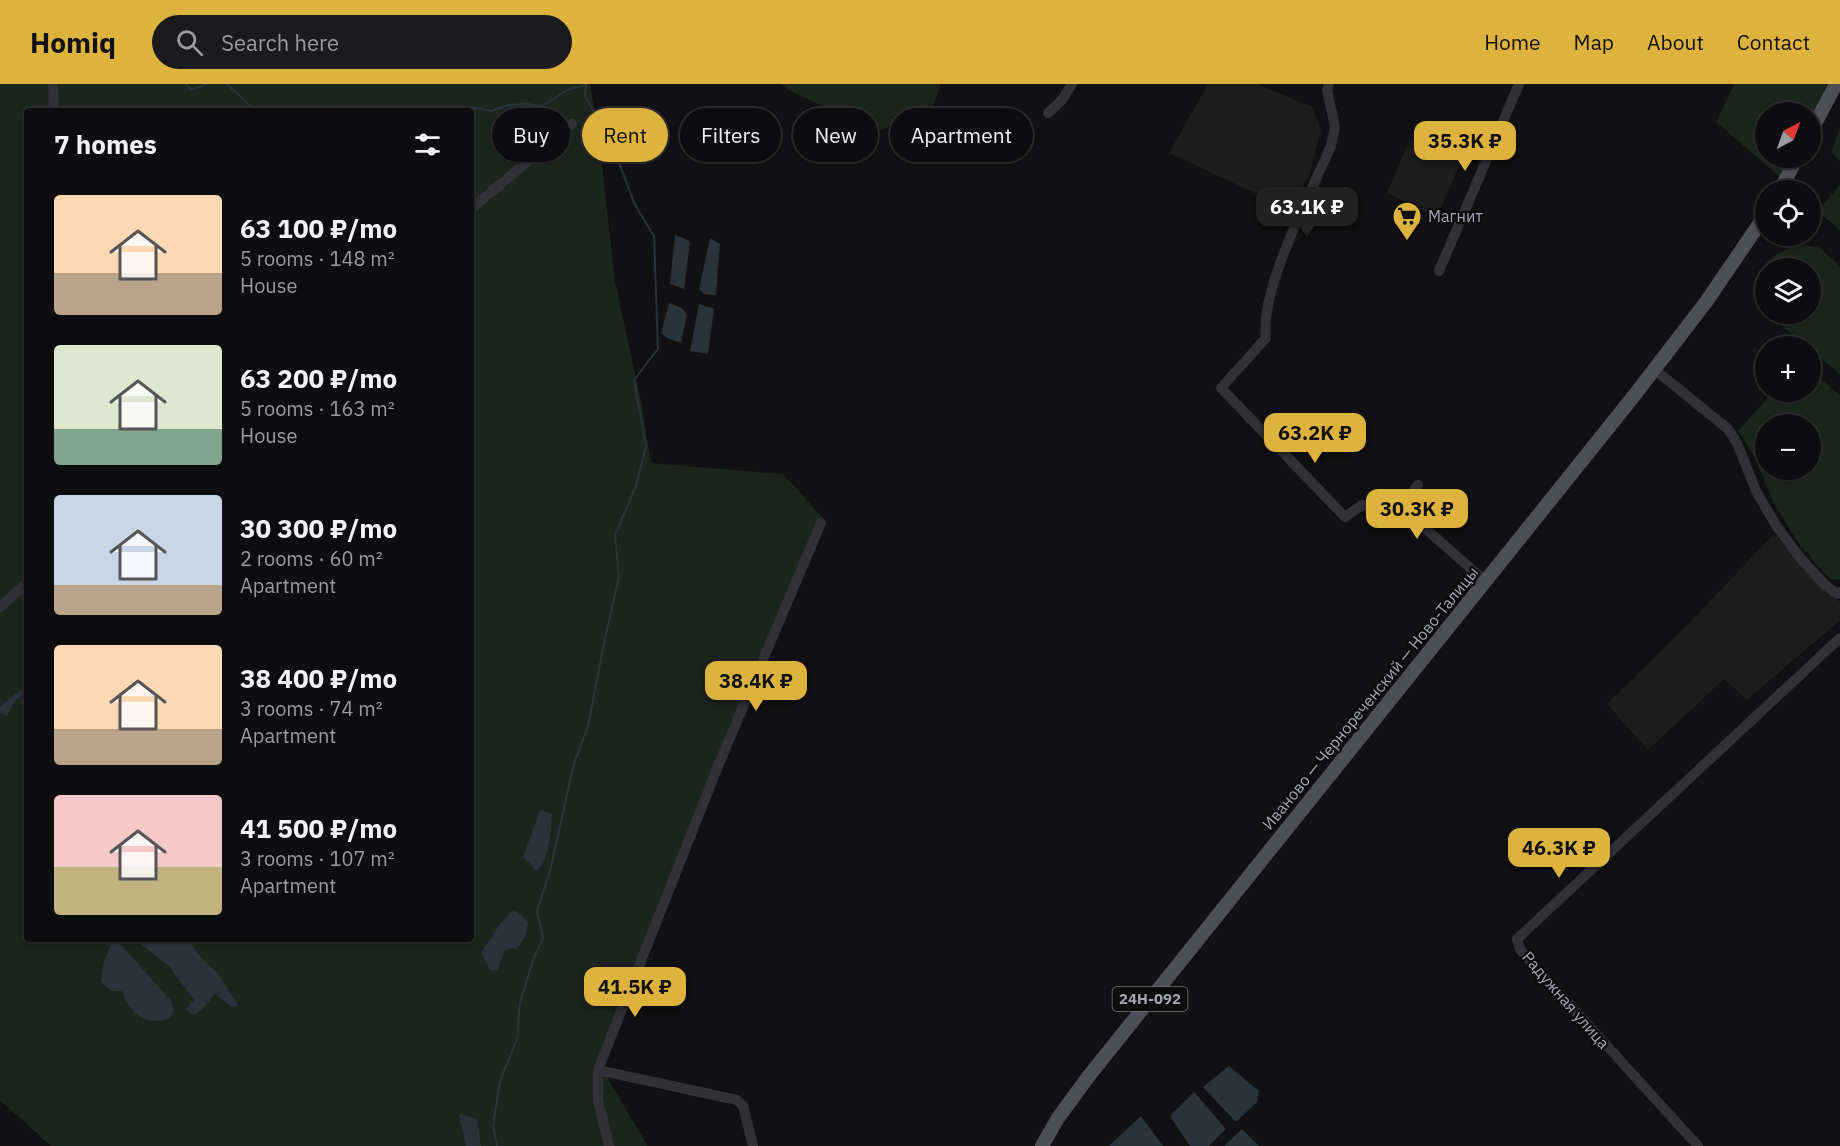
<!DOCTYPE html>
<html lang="en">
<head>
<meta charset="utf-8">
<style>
  body { margin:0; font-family:"IBM Plex Sans",sans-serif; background:#1b1a1c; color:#f1f3f6; height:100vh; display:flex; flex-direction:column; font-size:22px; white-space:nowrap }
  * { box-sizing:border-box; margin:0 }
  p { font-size:20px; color:#9a9b9e }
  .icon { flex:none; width:33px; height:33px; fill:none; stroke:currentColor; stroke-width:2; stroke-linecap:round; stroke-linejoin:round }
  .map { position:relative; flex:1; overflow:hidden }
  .panel { position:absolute; left:24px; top:24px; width:450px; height:834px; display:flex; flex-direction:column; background:#0d0c0e; border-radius:6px; box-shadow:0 2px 4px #0004,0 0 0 2px #2d2c2e }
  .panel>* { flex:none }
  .hud { position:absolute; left:492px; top:24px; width:570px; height:54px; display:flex; gap:12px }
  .needle { width:39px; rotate:41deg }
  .buttons { position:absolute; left:1755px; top:18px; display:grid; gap:12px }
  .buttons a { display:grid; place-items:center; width:66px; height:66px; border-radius:50%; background:#0d0c0e; box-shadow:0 2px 4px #0004,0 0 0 2px #2d2c2e; font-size:30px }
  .price { position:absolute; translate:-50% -51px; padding:0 14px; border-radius:12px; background:#ddb23d; color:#111; font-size:20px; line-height:39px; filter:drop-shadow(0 2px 3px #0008) }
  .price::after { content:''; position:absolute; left:50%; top:36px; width:18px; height:14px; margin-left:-9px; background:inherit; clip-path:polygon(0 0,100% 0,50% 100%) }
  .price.on { background:#222; color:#fff }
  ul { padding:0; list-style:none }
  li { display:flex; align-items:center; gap:18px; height:150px; padding:0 30px }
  li span { display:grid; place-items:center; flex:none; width:168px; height:120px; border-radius:6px; color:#555 }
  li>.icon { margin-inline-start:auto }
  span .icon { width:72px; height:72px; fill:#fffc; stroke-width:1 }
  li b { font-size:26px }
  h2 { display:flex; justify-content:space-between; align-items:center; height:72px; padding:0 30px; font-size:26px }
  .tag { padding:0 21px; border-radius:27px; background:#0d0c0e; box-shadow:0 2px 4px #0004,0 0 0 2px #2d2c2e; font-size:21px; line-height:54px }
  .tag.on { background:#ddb23d; color:#111 }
  header { display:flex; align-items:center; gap:36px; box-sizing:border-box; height:84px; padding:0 30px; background:#ddb23d; color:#111 }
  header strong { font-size:28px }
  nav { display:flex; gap:33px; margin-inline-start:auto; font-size:21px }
  .search { width:420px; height:54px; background:#1b1a1c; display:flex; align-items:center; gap:15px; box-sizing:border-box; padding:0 21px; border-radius:33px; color:#9a9b9e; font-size:22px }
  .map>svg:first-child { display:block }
  .built { fill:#1d1d1e }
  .green { fill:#1d241e; fill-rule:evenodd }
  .water { fill:#2b3239 }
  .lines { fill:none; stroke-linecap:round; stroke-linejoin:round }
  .stream { stroke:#2b3239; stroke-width:2 }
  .minor { stroke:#323236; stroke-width:10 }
  .major { stroke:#4e4f55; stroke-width:14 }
  .labels { text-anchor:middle; stroke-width:4.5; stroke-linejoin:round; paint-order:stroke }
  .shield { fill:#0c0c0d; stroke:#767880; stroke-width:1.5 }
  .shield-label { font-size:15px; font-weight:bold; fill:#a3a6b1 }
  .poi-label { font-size:16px; fill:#a3a6b1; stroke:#0c0c0d; text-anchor:start }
  .street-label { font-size:16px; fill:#a3a6b1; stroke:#0c0c0d }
</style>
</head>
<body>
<header>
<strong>Homiq</strong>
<div class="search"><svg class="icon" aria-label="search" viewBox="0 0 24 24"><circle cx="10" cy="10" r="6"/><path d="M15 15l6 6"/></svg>Search here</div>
<nav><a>Home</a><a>Map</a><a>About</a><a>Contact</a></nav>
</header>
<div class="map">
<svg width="1840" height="1062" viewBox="0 0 1840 1062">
  <rect width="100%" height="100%" fill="#111012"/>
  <g class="built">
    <path d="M1208,0H1257L1312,23L1321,46L1309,92L1289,125L1169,69Z"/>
    <path d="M1410,55L1462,75L1437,133L1387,109Z"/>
    <path d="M1774,450L1840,518V536L1747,616L1724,595L1648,666L1607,620L1689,539Z"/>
  </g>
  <g class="green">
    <path d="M0,0H590L598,46L615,197L642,322L651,379L783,390L823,434L602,985L648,1062H51L0,1016ZM27,27H471V855H27Z"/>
    <path d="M782,0H941L930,29L876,48L788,6Z"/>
    <path d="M1734,0H1827L1811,32L1810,28H1766V74H1789L1780,93L1716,38Z"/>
    <path d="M1840,44V77L1831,68Z"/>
    <path d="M1840,101V146L1818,127Z"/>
    <path d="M1801,161L1818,163L1840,182V290L1811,266L1810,262H1807L1767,230H1810V184H1766L1765,227C1764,219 1759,210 1760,203C1761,175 1778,167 1801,161Z"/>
    <path d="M1811,286L1840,312V495H1830L1798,459L1774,419L1753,370L1738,347L1773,308H1810ZM1810,340V386H1766V340Z"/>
  </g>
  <g class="water">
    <path d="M675,151L690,157L684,205L670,200Z"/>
    <path d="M710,154L720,160L716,211L704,210L699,205Z"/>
    <path d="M669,219L682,224L687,231L681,259L667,254L661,249Z"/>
    <path d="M699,220L714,225L708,270L690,267Z"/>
    <path d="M27,601V608L15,617L7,632L0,628V622Z"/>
    <path d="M540,726L552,730C551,745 549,778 537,787L523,773Z"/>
    <path d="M512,827L518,828L528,838L526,851L516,867L514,864L505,866L497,887L490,886L481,869L500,840Z"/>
    <path d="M134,855H187L204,877L217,888L239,922H230L215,910L208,919L194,932L186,925L194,916L169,882Z"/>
    <path d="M113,857L122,862L171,917L174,925L170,934C146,944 130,929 122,907H112L101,898L104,877Z"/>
    <path d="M1229,982L1259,1007L1257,1018L1236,1038L1203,1003Z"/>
    <path d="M1194,1008L1226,1045L1209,1062H1190L1170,1032Z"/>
    <path d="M459,1030L477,1035L481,1062H466Z"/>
    <path d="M1141,1032L1163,1062H1110V1061Z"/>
    <path d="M1242,1045L1259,1062H1224Z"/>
  </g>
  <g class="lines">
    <g class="stream">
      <path d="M186,0L191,6L207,0"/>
      <path d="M227,0L256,27L270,24L294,27"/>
      <path d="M314,27L320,22L337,27"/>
      <path d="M371,27C381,21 388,22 399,27"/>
      <path d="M452,27L469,23L492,27L508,21L527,20L542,22L567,6L585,1"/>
      <path d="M497,1062L493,1042L500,997L517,955L520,919L534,873L543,854L537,827L550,787L574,679L588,642L605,554L619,493L615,451L636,402L646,362L634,296L658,265L654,152L635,121L612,60L585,12L586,0"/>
    </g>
    <g class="minor">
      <path d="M53,0L54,27"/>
      <path d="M1329,0L1327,6L1335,43L1331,62C1311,108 1259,207 1266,254L1221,304L1345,433L1362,421L1382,422L1410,431"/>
      <path d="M1048,29L1062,16L1072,0"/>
      <path d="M471,125L572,40"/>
      <path d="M1439,187L1519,0"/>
      <path d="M1654,285L1728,345L1737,359L1756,407L1777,443L1802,476L1825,501L1837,510L1840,508"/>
      <path d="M1418,401L1412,409L1406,422L1410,431L1485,497"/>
      <path d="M0,523L27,499"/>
      <path d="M598,986L737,1016L743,1022L753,1062"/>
      <path d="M609,1062L598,1016V986L718,682L821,439"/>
      <path d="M1698,1062L1527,874L1520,865L1517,855L1840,554"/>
    </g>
    <g class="major">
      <path d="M1810,49L1836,0"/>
      <path d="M1780,106L1797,74"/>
      <path d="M1042,1062L1058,1034L1088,993L1633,313L1706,218L1766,130"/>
    </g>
  </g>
  <defs>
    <g id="supermarket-pin" transform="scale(1.5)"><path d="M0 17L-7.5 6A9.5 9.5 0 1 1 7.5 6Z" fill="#ddb23d" stroke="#0c0c0d"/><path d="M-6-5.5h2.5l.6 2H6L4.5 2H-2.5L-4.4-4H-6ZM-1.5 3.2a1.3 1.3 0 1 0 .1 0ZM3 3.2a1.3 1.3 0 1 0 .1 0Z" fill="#111"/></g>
  </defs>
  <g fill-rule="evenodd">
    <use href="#supermarket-pin" x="1407" y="132"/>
  </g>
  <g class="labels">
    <rect class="shield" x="1112.5" y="903" width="75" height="24" rx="4.5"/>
    <g class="shield-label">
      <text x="1150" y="920">24Н-092</text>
    </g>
    <g class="poi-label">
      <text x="1428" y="138">Магнит</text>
    </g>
    <g class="street-label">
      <text transform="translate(1370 614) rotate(-51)" y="6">Иваново — Чернореченский — Ново-Талицы</text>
      <text transform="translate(1566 916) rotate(49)" y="6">Радужная улица</text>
    </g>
  </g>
</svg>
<div class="buttons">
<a><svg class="needle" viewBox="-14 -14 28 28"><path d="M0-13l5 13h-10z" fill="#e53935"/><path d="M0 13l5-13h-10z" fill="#9a9b9e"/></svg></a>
<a><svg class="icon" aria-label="locate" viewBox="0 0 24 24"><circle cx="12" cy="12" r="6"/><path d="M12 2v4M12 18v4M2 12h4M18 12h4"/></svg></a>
<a><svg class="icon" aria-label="layers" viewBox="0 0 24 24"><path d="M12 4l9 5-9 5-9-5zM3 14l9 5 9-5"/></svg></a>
<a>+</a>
<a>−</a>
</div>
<b class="price" style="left:1465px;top:88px">35.3K ₽</b>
<b class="price on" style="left:1307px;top:154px">63.1K ₽</b>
<b class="price" style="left:1315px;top:380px">63.2K ₽</b>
<b class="price" style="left:1417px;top:456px">30.3K ₽</b>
<b class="price" style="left:756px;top:628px">38.4K ₽</b>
<b class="price" style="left:1559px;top:795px">46.3K ₽</b>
<b class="price" style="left:635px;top:934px">41.5K ₽</b>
<div class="hud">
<a class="tag">Buy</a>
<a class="tag on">Rent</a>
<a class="tag">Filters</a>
<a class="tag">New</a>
<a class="tag">Apartment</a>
</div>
<section class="panel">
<h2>7 homes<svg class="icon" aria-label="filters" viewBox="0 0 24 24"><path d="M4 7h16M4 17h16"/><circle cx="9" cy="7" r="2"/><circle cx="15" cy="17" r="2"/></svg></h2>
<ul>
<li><span style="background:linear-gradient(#ffd9b3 65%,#b9a48a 0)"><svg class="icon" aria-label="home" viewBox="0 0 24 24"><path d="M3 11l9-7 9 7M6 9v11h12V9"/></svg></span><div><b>63 100 ₽/mo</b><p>5 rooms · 148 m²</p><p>House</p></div></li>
<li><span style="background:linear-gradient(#dfe7d0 70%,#7fa58c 0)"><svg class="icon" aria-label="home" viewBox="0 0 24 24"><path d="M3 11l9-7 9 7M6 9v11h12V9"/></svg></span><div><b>63 200 ₽/mo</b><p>5 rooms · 163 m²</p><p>House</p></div></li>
<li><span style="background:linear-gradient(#c9d6e8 75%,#b9a48a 0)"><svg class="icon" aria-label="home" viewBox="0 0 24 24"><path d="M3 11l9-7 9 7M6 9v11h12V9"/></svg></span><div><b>30 300 ₽/mo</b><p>2 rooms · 60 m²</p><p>Apartment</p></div></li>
<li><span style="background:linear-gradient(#ffd9b3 70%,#b9a48a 0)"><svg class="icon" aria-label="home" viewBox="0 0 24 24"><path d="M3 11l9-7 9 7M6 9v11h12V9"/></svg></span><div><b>38 400 ₽/mo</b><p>3 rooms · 74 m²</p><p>Apartment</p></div></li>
<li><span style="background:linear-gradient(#f6c9c9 60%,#c2b280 0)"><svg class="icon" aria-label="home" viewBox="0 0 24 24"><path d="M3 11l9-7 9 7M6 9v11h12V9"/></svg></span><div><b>41 500 ₽/mo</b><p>3 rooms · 107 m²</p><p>Apartment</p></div></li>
</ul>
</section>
</div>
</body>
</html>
